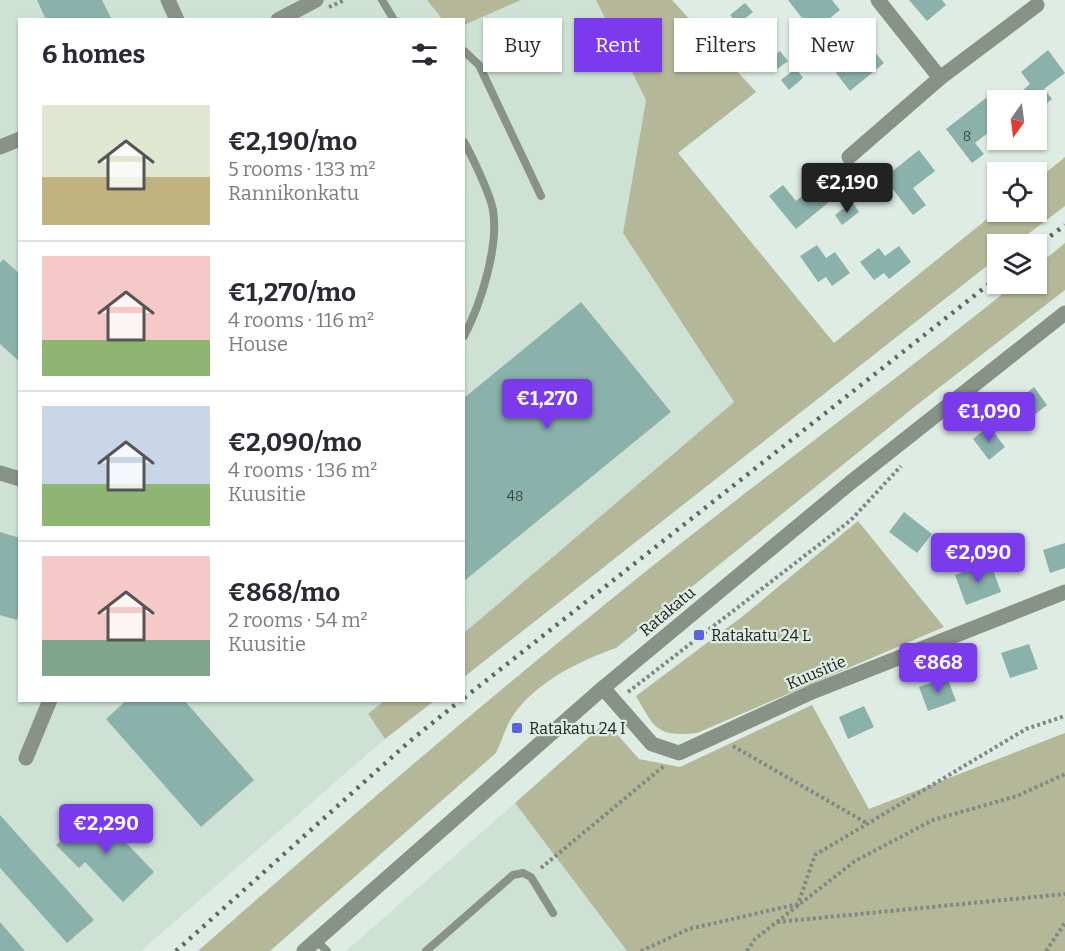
<!DOCTYPE html>
<html lang="en">
<head>
<meta charset="utf-8">
<style>
  body { margin:0; font-family:Bitter,serif; background:#f2f2f3; color:#2b2b33; height:100vh; display:flex; flex-direction:column; font-size:22px; white-space:nowrap }
  * { box-sizing:border-box; margin:0 }
  p { font-size:20px; color:#7c7c81 }
  .icon { flex:none; width:33px; height:33px; fill:none; stroke:currentColor; stroke-width:2; stroke-linecap:round; stroke-linejoin:round }
  .map { position:relative; flex:1; overflow:hidden }
  .details { position:absolute; left:18px; top:18px; width:447px; height:684px; display:flex; flex-direction:column; background:#fff; border-radius:0px; box-shadow:0 2px 4px #0004 }
  .details>* { flex:none }
  .top-card { position:absolute; left:483px; top:18px; width:492px; height:54px; display:flex; gap:12px }
  .needle { width:39px; rotate:194deg }
  .controls { position:absolute; left:987px; top:90px; display:grid; gap:12px }
  .controls a { display:grid; place-items:center; width:60px; height:60px; border-radius:0px; background:#fff; box-shadow:0 2px 4px #0004; font-size:30px }
  .price { position:absolute; translate:-50% -51px; padding:0 14px; border-radius:6px; background:#7c3aed; color:#fff; font-size:20px; line-height:39px; filter:drop-shadow(0 2px 3px #0008) }
  .price::after { content:''; position:absolute; left:50%; top:36px; width:18px; height:14px; margin-left:-9px; background:inherit; clip-path:polygon(0 0,100% 0,50% 100%) }
  .price.on { background:#222; color:#fff }
  ul { padding:0; list-style:none }
  li { display:flex; align-items:center; gap:18px; height:150px; padding:0 24px }
  li+li { border-top:2px solid #e1e1e2 }
  li span { display:grid; place-items:center; flex:none; width:168px; height:120px; border-radius:0px; color:#555 }
  li>.icon { margin-inline-start:auto }
  span .icon { width:72px; height:72px; fill:#fffc; stroke-width:1 }
  li b { font-size:26px }
  h2 { display:flex; justify-content:space-between; align-items:center; height:72px; padding:0 24px; font-size:26px }
  .pill { padding:0 21px; border-radius:0px; background:#fff; box-shadow:0 2px 4px #0004; font-size:21px; line-height:54px }
  .pill.on { background:#7c3aed; color:#fff }
  .map>svg:first-child { display:block }
  .built { fill:#cde2d5 }
  .forest { fill:#b5b898 }
  .building { fill:#8ab2ab }
  .lines { fill:none; stroke-linecap:round; stroke-linejoin:round }
  .path { stroke:#808a84; stroke-width:4; stroke-dasharray:3 3; stroke-linecap:butt }
  .service { stroke:#899286; stroke-width:8 }
  .minor { stroke:#899286; stroke-width:15 }
  .tertiary { stroke:#899286; stroke-width:15 }
  .rail { stroke:#606863; stroke-width:4.5; stroke-dasharray:3 6; stroke-linecap:butt }
  .poi-dot { fill:#5c63db; stroke:#deece4; stroke-width:2 }
  .labels { text-anchor:middle; stroke-width:4.5; stroke-linejoin:round; paint-order:stroke }
  .number-label { font-size:14px; fill:#3a4844 }
  .street-label { font-size:16px; fill:#202522; stroke:#deece4 }
  .poi-label { font-size:16px; fill:#202522; stroke:#deece4; text-anchor:start }
</style>
</head>
<body>
<div class="map">
<svg width="1065" height="951" viewBox="0 0 1065 951">
  <rect width="100%" height="100%" fill="#deece4"/>
  <g class="built">
    <path d="M0,0H427L442,19L20,20V700L385,701L368,715L385,739L141,951H0Z"/>
    <path d="M521,0H596L646,100L623,233L734,402L464,633V25Z"/>
    <path d="M515,803L627,951H346Z"/>
  </g>
  <g class="forest">
    <path d="M427,0H521L464,25V20L442,19Z"/>
    <path d="M596,0H672L756,92L678,153L834,343L997,211L1036,212L1037,180L1065,157V206L1015,244H998L997,258L464,677V633L734,402L623,233L646,100Z"/>
    <path d="M1065,243V290L918,404L616,648C579,661 538,681 514,714C506,725 502,741 496,753L270,951H198C341,825 486,700 635,580C760,479 890,385 1015,284H1036L1037,266Z"/>
    <path d="M858,521L944,627L697,733C657,737 655,729 636,696L743,616Z"/>
    <path d="M385,700H434V701L385,739L368,714Z"/>
    <path d="M812,705L869,809L1065,733V951H627L515,803L606,722L639,759L680,767Z"/>
  </g>
  <g class="building">
    <path d="M37,0H102L112,20H46Z"/>
    <path d="M788,0H832L840,10L813,32Z"/>
    <path d="M909,0H942L946,5L927,21Z"/>
    <path d="M745,3L753,12L738,24L730,15Z"/>
    <path d="M858,32L884,63L850,91L836,73L851,60L840,47Z"/>
    <path d="M1048,50L1065,73L1044,89L1052,99L1036,112V100H1020L1016,96L1030,84L1021,72Z"/>
    <path d="M780,51L788,61L773,72L765,63Z"/>
    <path d="M796,68L803,78L789,90L781,80Z"/>
    <path d="M986,98L998,113V125L975,143L984,154L972,163L946,129Z"/>
    <path d="M919,150L935,171L913,188L926,205L913,215L884,178Z"/>
    <path d="M826,176L840,193L796,229L769,196L783,185L796,201Z"/>
    <path d="M852,202L859,212L842,225L835,215Z"/>
    <path d="M817,245L826,258L835,252L850,273L832,286L826,277L818,282L800,256Z"/>
    <path d="M899,246L911,262L889,279L884,273L874,280L860,262L879,248L885,256Z"/>
    <path d="M3,259L20,274V362L0,344V263Z"/>
    <path d="M581,302L671,412L464,581V398Z"/>
    <path d="M1034,387L1047,405L1033,416L1019,399Z"/>
    <path d="M989,426L1005,447L989,460L973,439Z"/>
    <path d="M904,512L932,534L917,553L889,532Z"/>
    <path d="M0,532L20,538V610L17,620L0,615Z"/>
    <path d="M1065,543V568L1050,573L1043,550Z"/>
    <path d="M990,562L1001,592L966,605L955,575Z"/>
    <path d="M1029,644L1038,669L1010,678L1001,653Z"/>
    <path d="M947,677L956,701L928,711L919,687Z"/>
    <path d="M127,700H184L254,780L201,827L106,719Z"/>
    <path d="M864,706L874,727L848,739L839,717Z"/>
    <path d="M94,809L154,872L123,902L85,862L79,868L56,845Z"/>
    <path d="M0,815L94,920L67,943L0,868Z"/>
    <path d="M0,922L25,951H0Z"/>
  </g>
  <g class="lines">
    <g class="path">
      <path d="M329,7L345,0"/>
      <path d="M628,692L851,520L901,466"/>
      <path d="M733,746L868,824"/>
      <path d="M541,868L664,766"/>
      <path d="M777,922L1065,894"/>
      <path d="M641,951L689,929L798,904L815,855L1026,729L1065,716"/>
      <path d="M747,951L755,939L855,861L933,820L1017,796L1065,774"/>
      <path d="M1046,951L1065,923"/>
    </g>
    <g class="service">
      <path d="M382,0L394,20"/>
      <path d="M464,51L479,65L541,196"/>
      <path d="M464,142C472,156 490,194 493,210C499,246 481,304 464,336"/>
      <path d="M316,940L327,951"/>
      <path d="M426,951L513,875L523,873L531,877L553,913"/>
    </g>
    <g class="minor">
      <path d="M168,0L177,20"/>
      <path d="M878,0L940,78"/>
      <path d="M849,157L940,78L1037,5"/>
      <path d="M0,473L20,479"/>
      <path d="M603,688L652,744L679,753L812,692L1065,592"/>
      <path d="M26,758L50,700"/>
    </g>
    <g class="tertiary">
      <path d="M278,20L316,0"/>
      <path d="M0,147L20,139"/>
      <path d="M304,951L603,688L850,483L1065,313"/>
    </g>
    <g class="rail">
      <path d="M1036,247L1065,225"/>
      <path d="M464,698L998,277"/>
      <path d="M176,951L410,741L461,700"/>
    </g>
  </g>
  <g class="poi-dot">
    <rect x="693" y="629" width="12" height="12" rx="3"/>
    <rect x="511" y="722" width="12" height="12" rx="3"/>
  </g>
  <g class="labels">
    <g class="number-label">
      <text x="967" y="141">8</text>
      <text x="515" y="501">48</text>
    </g>
    <g class="street-label">
      <text transform="translate(667 611) rotate(-40)" y="6">Ratakatu</text>
      <text transform="translate(816 672) rotate(-23)" y="6">Kuusitie</text>
    </g>
    <g class="poi-label">
      <text x="711" y="641">Ratakatu 24 L</text>
      <text x="529" y="734">Ratakatu 24 I</text>
    </g>
  </g>
</svg>
<div class="controls">
<a><svg class="needle" viewBox="-14 -14 28 28"><path d="M0-13l5 13h-10z" fill="#e53935"/><path d="M0 13l5-13h-10z" fill="#7c7c81"/></svg></a>
<a><svg class="icon" aria-label="locate" viewBox="0 0 24 24"><circle cx="12" cy="12" r="6"/><path d="M12 2v4M12 18v4M2 12h4M18 12h4"/></svg></a>
<a><svg class="icon" aria-label="layers" viewBox="0 0 24 24"><path d="M12 4l9 5-9 5-9-5zM3 14l9 5 9-5"/></svg></a>
</div>
<b class="price on" style="left:847px;top:214px">€2,190</b>
<b class="price" style="left:547px;top:430px">€1,270</b>
<b class="price" style="left:989px;top:443px">€1,090</b>
<b class="price" style="left:978px;top:584px">€2,090</b>
<b class="price" style="left:938px;top:694px">€868</b>
<b class="price" style="left:106px;top:855px">€2,290</b>
<div class="top-card">
<a class="pill">Buy</a>
<a class="pill on">Rent</a>
<a class="pill">Filters</a>
<a class="pill">New</a>
</div>
<section class="details">
<h2>6 homes<svg class="icon" aria-label="filters" viewBox="0 0 24 24"><path d="M4 7h16M4 17h16"/><circle cx="9" cy="7" r="2"/><circle cx="15" cy="17" r="2"/></svg></h2>
<ul>
<li><span style="background:linear-gradient(#dfe7d0 60%,#c2b280 0)"><svg class="icon" aria-label="home" viewBox="0 0 24 24"><path d="M3 11l9-7 9 7M6 9v11h12V9"/></svg></span><div><b>€2,190/mo</b><p>5 rooms · 133 m²</p><p>Rannikonkatu</p></div></li>
<li><span style="background:linear-gradient(#f6c9c9 70%,#8fb573 0)"><svg class="icon" aria-label="home" viewBox="0 0 24 24"><path d="M3 11l9-7 9 7M6 9v11h12V9"/></svg></span><div><b>€1,270/mo</b><p>4 rooms · 116 m²</p><p>House</p></div></li>
<li><span style="background:linear-gradient(#c9d6e8 65%,#8fb573 0)"><svg class="icon" aria-label="home" viewBox="0 0 24 24"><path d="M3 11l9-7 9 7M6 9v11h12V9"/></svg></span><div><b>€2,090/mo</b><p>4 rooms · 136 m²</p><p>Kuusitie</p></div></li>
<li><span style="background:linear-gradient(#f6c9c9 70%,#7fa58c 0)"><svg class="icon" aria-label="home" viewBox="0 0 24 24"><path d="M3 11l9-7 9 7M6 9v11h12V9"/></svg></span><div><b>€868/mo</b><p>2 rooms · 54 m²</p><p>Kuusitie</p></div></li>
</ul>
</section>
</div>
</body>
</html>
